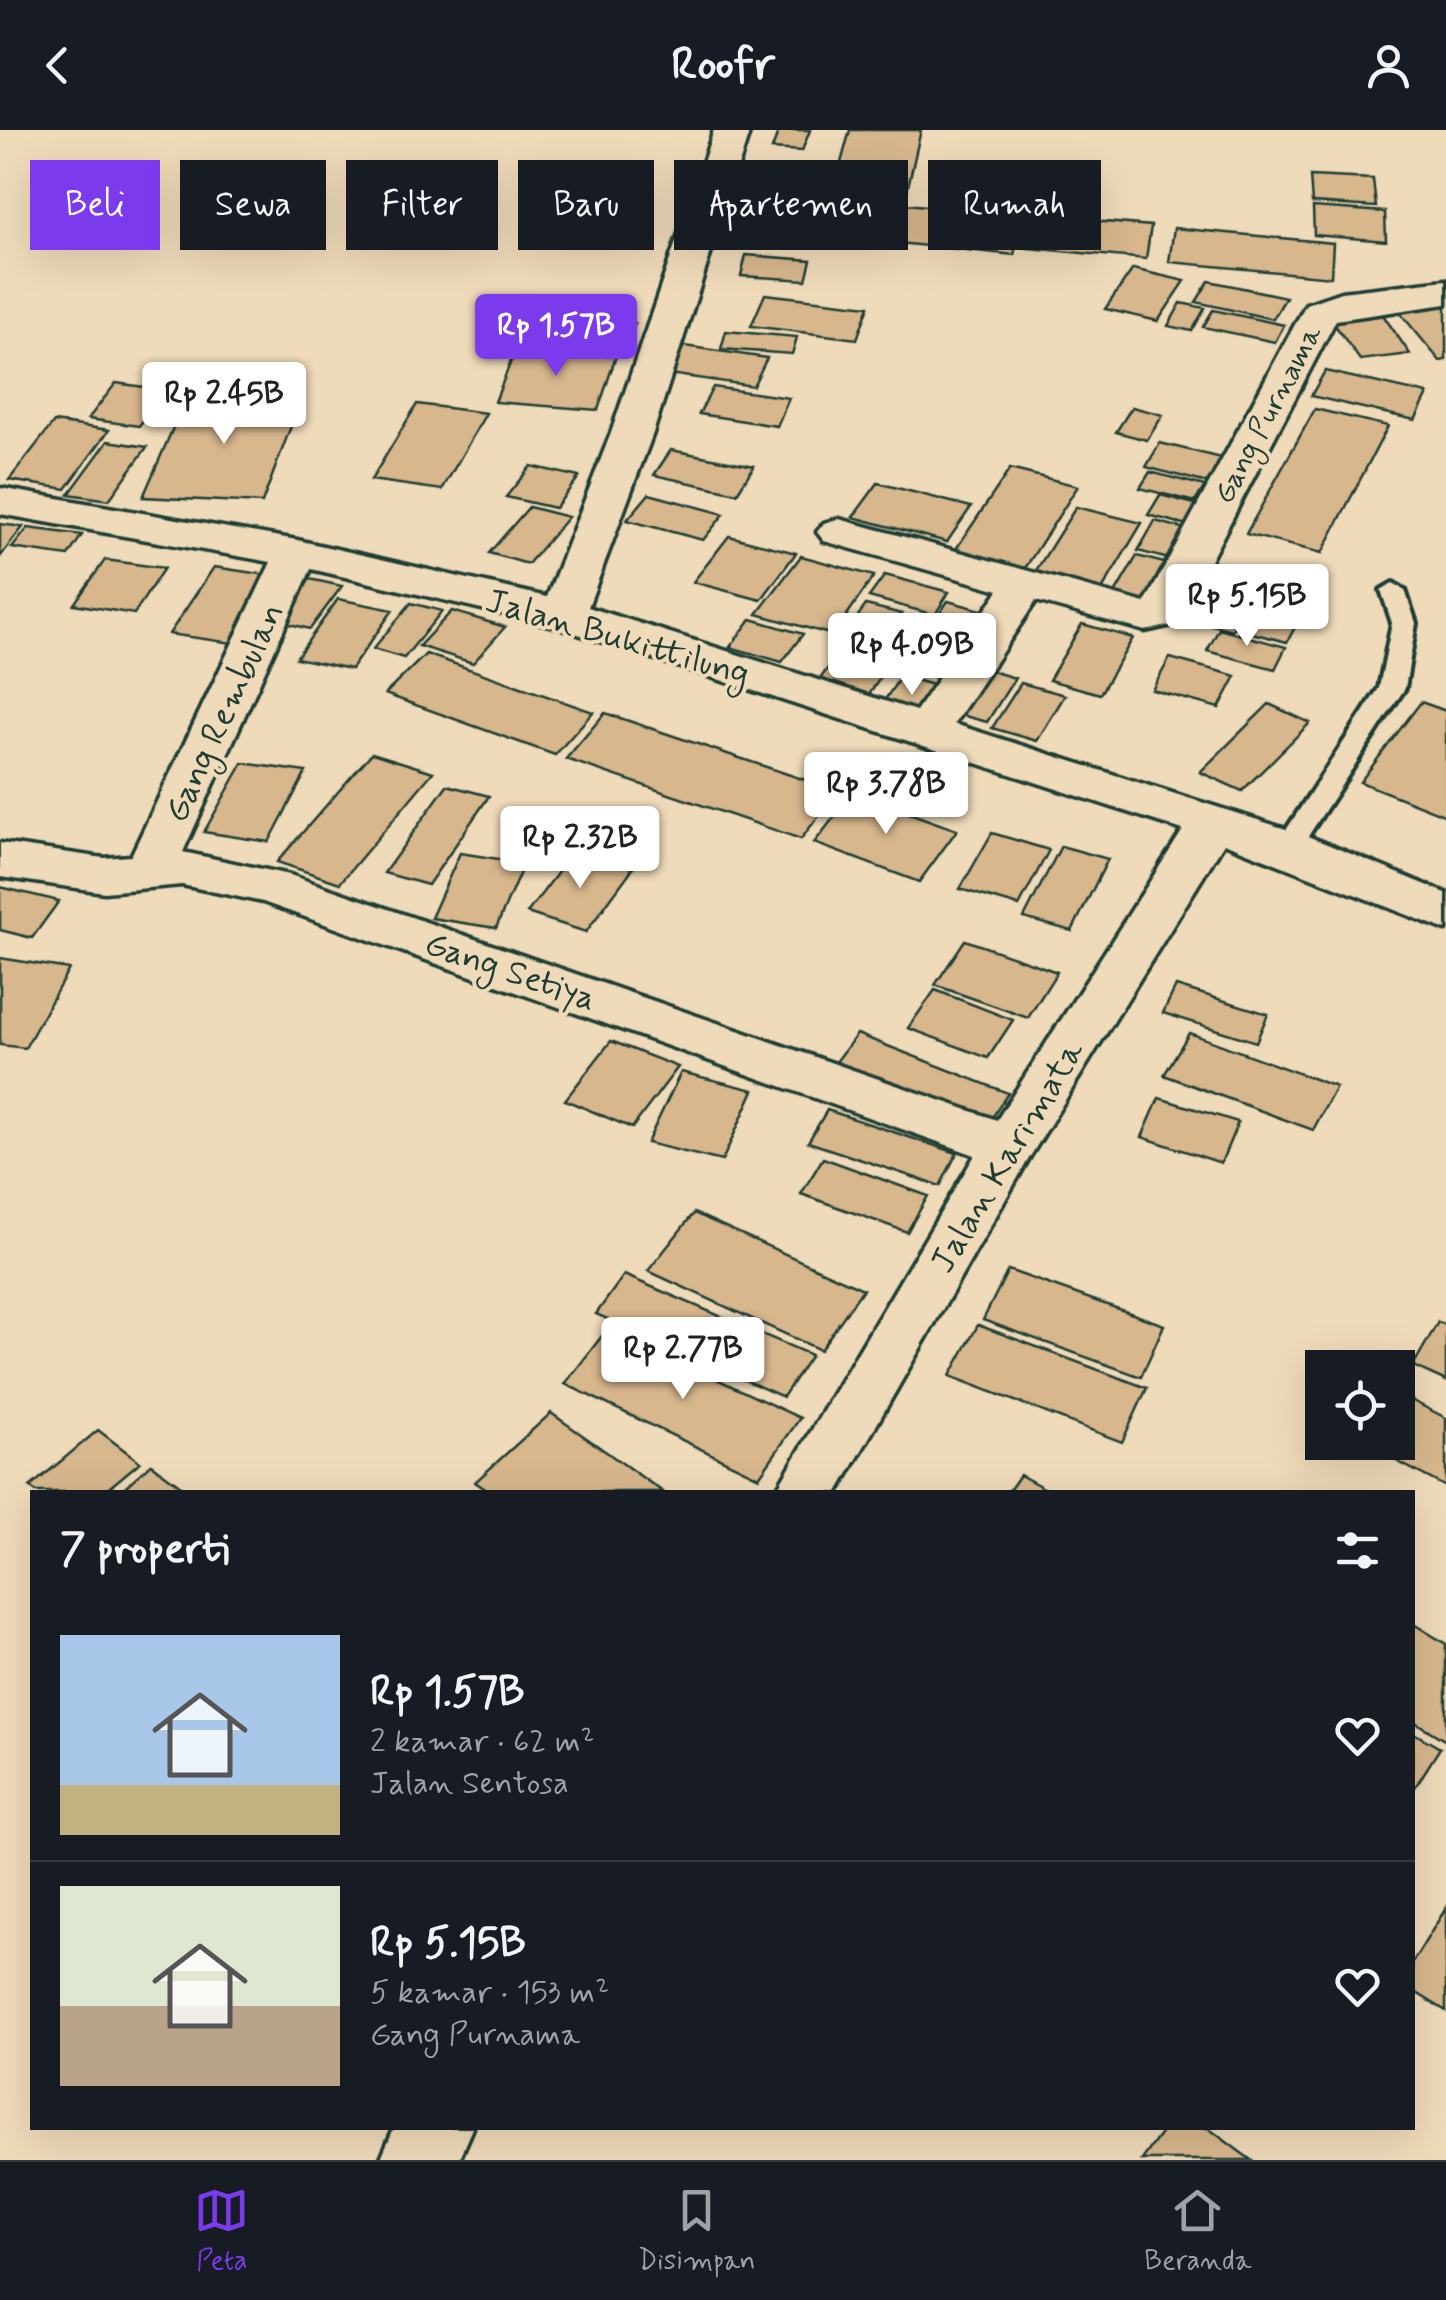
<!DOCTYPE html>
<html lang="id">
<head>
<meta charset="utf-8">
<style>
  body { margin:0; font-family:Mynerve,sans-serif; background:#242831; color:#f1f3f6; height:100vh; display:flex; flex-direction:column; font-size:38px; white-space:nowrap }
  * { box-sizing:border-box; margin:0 }
  p { font-size:32px; color:#9ea1a6 }
  .icon { flex:none; width:55px; height:55px; fill:none; stroke:currentColor; stroke-width:2; stroke-linecap:round; stroke-linejoin:round }
  .map { position:relative; flex:1; overflow:hidden }
  .drawer { position:absolute; left:30px; top:1360px; width:1385px; height:640px; display:flex; flex-direction:column; background:#171b24; border-radius:0px; box-shadow:0 10px 40px #0002 }
  .drawer>* { flex:none }
  .banner { position:absolute; left:30px; top:30px; width:1388px; height:90px; display:flex; gap:20px }
  .tools { position:absolute; left:1305px; top:1220px; display:grid; gap:20px }
  .tools a { display:grid; place-items:center; width:110px; height:110px; border-radius:0px; background:#171b24; box-shadow:0 10px 40px #0002; font-size:50px }
  .price { position:absolute; translate:-50% -85px; padding:0 22px; border-radius:10px; background:#fff; color:#222; font-size:32px; line-height:65px; filter:drop-shadow(0 2px 5px #0008) }
  .price::after { content:''; position:absolute; left:50%; top:60px; width:30px; height:22px; margin-left:-15px; background:inherit; clip-path:polygon(0 0,100% 0,50% 100%) }
  .price.active { background:#7c3aed; color:#fff }
  ul { padding:0; list-style:none }
  li { display:flex; align-items:center; gap:30px; height:250px; padding:0 30px }
  li+li { border-top:2px solid #363941 }
  li span { display:grid; place-items:center; flex:none; width:280px; height:200px; border-radius:0px; color:#555 }
  li>.icon { margin-inline-start:auto }
  span .icon { width:120px; height:120px; fill:#fffc; stroke-width:1 }
  li b { font-size:42px }
  h2 { display:flex; justify-content:space-between; align-items:center; height:120px; padding:0 30px; font-size:42px }
  .chip { padding:0 35px; border-radius:0px; background:#171b24; box-shadow:0 10px 40px #0002; font-size:35px; line-height:90px }
  .chip.active { background:#7c3aed; color:#fff }
  header { display:flex; justify-content:space-between; align-items:center; height:130px; padding:0 30px; background:#171b24; font-size:45px; font-weight:700 }
  .tabs { display:flex; justify-content:space-around; align-items:center; height:140px; border-top:2px solid #363941; background:#171b24; font-size:28px; color:#9ea1a6 }
  .tabs a { display:grid; justify-items:center; gap:5px }
  .tabs .active { color:#7c3aed }
  .map>svg:first-child { display:block }
  .building { fill:#d8b78d; stroke:#1f3d34; stroke-width:2.5 }
  .lines { fill:none; stroke-linecap:round; stroke-linejoin:round }
  .service-casing { stroke:#1f3d34; stroke-width:8 }
  .minor-casing { stroke:#1f3d34; stroke-width:7 }
  .service { fill:#efdab9; fill-rule:evenodd }
  .minor { fill:#efdab9; fill-rule:evenodd }
  .labels { text-anchor:middle; stroke-width:8; stroke-linejoin:round; paint-order:stroke }
  .far-street-label { font-size:30px; fill:#1f3d34; stroke:#efdab9 }
  .street-label { font-size:35px; fill:#1f3d34; stroke:#efdab9 }
</style>
</head>
<body>
<header><svg class="icon" aria-label="back" viewBox="0 0 24 24"><path d="M15 5l-7 7 7 7"/></svg>Roofr<svg class="icon" aria-label="person" viewBox="0 0 24 24"><circle cx="12" cy="8" r="4"/><path d="M4 21q1-7 8-7t8 7"/></svg></header>
<div class="map">
<svg width="1446" height="2030" viewBox="0 0 1446 2030">
  <rect width="100%" height="100%" fill="#efdab9"/>
  <filter id="ink" filterUnits="userSpaceOnUse"><feTurbulence type="fractalNoise" baseFrequency=".01" numOctaves="2"/><feDisplacementMap in="SourceGraphic" scale="20" xChannelSelector="R" yChannelSelector="G"/><feConvolveMatrix kernelMatrix="1 2 1 2 8 2 1 2 1" color-interpolation-filters="sRGB"/></filter>
  <g filter="url(#ink)">
    <g class="building">
      <path d="M779,0H810L802,21L772,19Z"/>
      <path d="M850,0H921L907,61L835,55Z"/>
      <path d="M1310,46L1373,49L1376,77L1312,73Z"/>
      <path d="M863,70L1023,85L1014,125L849,108Z"/>
      <path d="M1313,77L1385,82L1386,111L1314,105Z"/>
      <path d="M1034,86L1151,96L1146,129L1027,118Z"/>
      <path d="M1174,98L1333,113L1331,147L1169,132Z"/>
      <path d="M746,125L811,130L806,150L741,146Z"/>
      <path d="M1133,139L1185,151L1158,191L1105,179Z"/>
      <path d="M1209,151L1286,167L1273,189L1196,172Z"/>
      <path d="M765,164L869,176L857,209L751,196Z"/>
      <path d="M1446,170V230L1440,231L1396,178Z"/>
      <path d="M1181,173L1205,178L1192,201L1168,196Z"/>
      <path d="M1213,180L1284,195L1275,212L1203,197Z"/>
      <path d="M522,183L635,193L625,223L509,214Z"/>
      <path d="M1383,185L1410,224L1360,230L1332,191Z"/>
      <path d="M726,201L797,207L792,224L721,219Z"/>
      <path d="M684,216L767,228L753,256L669,244Z"/>
      <path d="M516,218L616,226L598,280L495,272Z"/>
      <path d="M1325,241L1428,264L1415,290L1311,266Z"/>
      <path d="M116,253L165,260L139,296L88,289Z"/>
      <path d="M713,257L789,268L777,296L699,284Z"/>
      <path d="M189,261L302,267L262,373L143,367Z"/>
      <path d="M417,274L486,283L442,360L371,350Z"/>
      <path d="M1132,277L1163,285L1147,310L1116,302Z"/>
      <path d="M1315,279L1388,296L1322,423L1246,404Z"/>
      <path d="M54,292L109,300L66,359L9,350Z"/>
      <path d="M108,311L147,317L109,370L69,364Z"/>
      <path d="M1160,313L1230,330L1215,355L1146,337Z"/>
      <path d="M671,320L754,336L737,363L654,345Z"/>
      <path d="M531,336L579,347L555,378L506,367Z"/>
      <path d="M1010,339L1078,356L1022,443L952,425Z"/>
      <path d="M1150,342L1205,356L1195,372L1140,358Z"/>
      <path d="M878,353L971,377L947,412L853,387Z"/>
      <path d="M649,364L724,384L703,410L627,390Z"/>
      <path d="M1160,365L1210,378L1199,398L1148,385Z"/>
      <path d="M529,377L568,387L528,434L489,423Z"/>
      <path d="M1076,377L1142,393L1099,465L1032,447Z"/>
      <path d="M1155,391L1201,403L1184,433L1138,421Z"/>
      <path d="M0,394L23,397L0,427Z"/>
      <path d="M28,398L82,405L68,426L12,418Z"/>
      <path d="M729,406L796,423L761,470L693,452Z"/>
      <path d="M801,426L874,446L833,505L757,484Z"/>
      <path d="M1137,426L1180,437L1153,484L1110,472Z"/>
      <path d="M105,430L164,438L134,484L74,474Z"/>
      <path d="M1211,433L1262,446L1232,500L1181,487Z"/>
      <path d="M214,437L274,446L232,513L169,504Z"/>
      <path d="M885,445L949,462L935,485L869,467Z"/>
      <path d="M305,448L342,456L310,499L273,490Z"/>
      <path d="M338,469L393,480L351,539L296,528Z"/>
      <path d="M948,471L992,483L953,545L907,532Z"/>
      <path d="M1264,472L1303,482L1287,512L1248,502Z"/>
      <path d="M411,473L442,481L404,528L373,519Z"/>
      <path d="M866,475L902,484L876,522L839,512Z"/>
      <path d="M452,481L505,497L473,533L419,516Z"/>
      <path d="M751,489L803,504L782,532L730,517Z"/>
      <path d="M1082,494L1133,508L1100,564L1049,550Z"/>
      <path d="M1219,499L1286,517L1275,539L1207,521Z"/>
      <path d="M839,522L887,536L868,566L818,552Z"/>
      <path d="M426,524L593,582L555,625L385,564Z"/>
      <path d="M1170,528L1236,546L1219,578L1152,560Z"/>
      <path d="M984,539L1015,548L987,592L957,584Z"/>
      <path d="M901,546L943,558L923,589L880,577Z"/>
      <path d="M1021,553L1065,565L1037,611L992,598Z"/>
      <path d="M1421,572L1446,581V686L1360,652Z"/>
      <path d="M1269,574L1310,593L1242,661L1200,642Z"/>
      <path d="M605,583L838,661L801,709L566,629Z"/>
      <path d="M372,623L433,642L340,753L277,732Z"/>
      <path d="M243,633L306,642L269,712L204,702Z"/>
      <path d="M447,655L489,666L428,755L384,743Z"/>
      <path d="M853,663L957,700L919,752L814,713Z"/>
      <path d="M992,703L1049,720L1019,776L960,759Z"/>
      <path d="M1061,716L1108,729L1072,801L1024,788Z"/>
      <path d="M575,720L633,738L586,802L527,783Z"/>
      <path d="M460,723L524,733L496,798L431,788Z"/>
      <path d="M0,757L59,771L32,808L0,800Z"/>
      <path d="M965,810L1057,842L1028,888L935,855Z"/>
      <path d="M0,828L69,839L25,918L0,915Z"/>
      <path d="M1176,856L1268,884L1256,912L1163,883Z"/>
      <path d="M935,860L1013,890L988,928L908,898Z"/>
      <path d="M1189,903L1336,957L1313,1000L1164,945Z"/>
      <path d="M857,904L1008,963L981,1005L827,944Z"/>
      <path d="M611,911L678,937L632,998L565,970Z"/>
      <path d="M681,942L754,960L722,1031L647,1013Z"/>
      <path d="M1159,968L1238,992L1221,1033L1142,1007Z"/>
      <path d="M827,980L957,1023L940,1056L808,1012Z"/>
      <path d="M823,1028L928,1066L907,1102L801,1064Z"/>
      <path d="M694,1083L863,1159L820,1220L648,1141Z"/>
      <path d="M1008,1140L1164,1195L1141,1247L983,1190Z"/>
      <path d="M624,1145L811,1225L783,1267L596,1184Z"/>
      <path d="M1438,1192L1446,1195V1251L1413,1236Z"/>
      <path d="M978,1195L1147,1258L1122,1312L950,1246Z"/>
      <path d="M608,1198L800,1288L759,1347L565,1254Z"/>
      <path d="M1401,1265L1446,1288V1357L1368,1316L1370,1312H1398Z"/>
      <path d="M551,1283L663,1362H490L475,1352Z"/>
      <path d="M98,1300L140,1332L104,1362H36L30,1357Z"/>
      <path d="M151,1334L189,1362H119Z"/>
      <path d="M1020,1345L1051,1362H1008Z"/>
      <path d="M1412,1493L1446,1514V1611L1412,1590Z"/>
      <path d="M1412,1602L1440,1618L1412,1662Z"/>
      <path d="M1446,1778V1881L1412,1860V1833Z"/>
      <path d="M1165,1998H1208L1251,2030H1142Z"/>
    </g>
    <g class="lines">
      <g class="service-casing">
        <path id="service" d="M1393,453L1405,460L1416,493L1405,558L1297,723H1279L1275,717L1379,558L1392,493L1381,460Z"/>
      </g>
      <g class="minor-casing">
        <g id="minor">
          <path d="M714,0H750L653,303L588,477L916,581L999,460L824,411L817,402L824,393L839,389L854,393L1145,473L1306,174L1341,162L1446,150V174L1336,190L1177,494L1145,501L1036,471L954,594L1305,705L1446,763V800L1224,713L1028,1030L838,1362H775L975,1025L263,772L182,755L104,762L0,747V713L104,728L131,726L271,432L0,384V358L297,410L547,467L611,303ZM311,439L550,495L1183,700L997,990L290,745L183,722Z"/>
          <path d="M394,1998H473L459,2030H380Z"/>
        </g>
      </g>
      <use href="#service" class="service"/>
      <use href="#minor" class="minor"/>
    </g>
  </g>
  <g class="labels">
    <g class="far-street-label">
      <text transform="translate(1267 284) rotate(-62)" y="10">Gang Purnama</text>
    </g>
    <g class="street-label">
      <text transform="translate(618 506) rotate(16)" y="12">Jalan Bukittilung</text>
      <text transform="translate(223 582) rotate(-65)" y="12">Gang Rembulan</text>
      <text transform="translate(511 840) rotate(19)" y="12">Gang Setiya</text>
      <text transform="translate(1006 1026) rotate(-59)" y="12">Jalan Karimata</text>
    </g>
  </g>
</svg>
<div class="tools">
<a><svg class="icon" aria-label="locate" viewBox="0 0 24 24"><circle cx="12" cy="12" r="6"/><path d="M12 2v4M12 18v4M2 12h4M18 12h4"/></svg></a>
</div>
<b class="price active" style="left:556px;top:249px">Rp 1.57B</b>
<b class="price" style="left:224px;top:317px">Rp 2.45B</b>
<b class="price" style="left:1247px;top:519px">Rp 5.15B</b>
<b class="price" style="left:912px;top:568px">Rp 4.09B</b>
<b class="price" style="left:886px;top:707px">Rp 3.78B</b>
<b class="price" style="left:580px;top:761px">Rp 2.32B</b>
<b class="price" style="left:683px;top:1272px">Rp 2.77B</b>
<div class="banner">
<a class="chip active">Beli</a>
<a class="chip">Sewa</a>
<a class="chip">Filter</a>
<a class="chip">Baru</a>
<a class="chip">Apartemen</a>
<a class="chip">Rumah</a>
</div>
<section class="drawer">
<h2>7 properti<svg class="icon" aria-label="filters" viewBox="0 0 24 24"><path d="M4 7h16M4 17h16"/><circle cx="9" cy="7" r="2"/><circle cx="15" cy="17" r="2"/></svg></h2>
<ul>
<li><span style="background:linear-gradient(#a9c7e8 75%,#c2b280 0)"><svg class="icon" aria-label="home" viewBox="0 0 24 24"><path d="M3 11l9-7 9 7M6 9v11h12V9"/></svg></span><div><b>Rp 1.57B</b><p>2 kamar · 62 m²</p><p>Jalan Sentosa</p></div><svg class="icon" aria-label="heart" viewBox="0 0 24 24"><path d="M12 20l-8-8c-3-5 5-10 8-4 3-6 11-1 8 4z"/></svg></li>
<li><span style="background:linear-gradient(#dfe7d0 60%,#b9a48a 0)"><svg class="icon" aria-label="home" viewBox="0 0 24 24"><path d="M3 11l9-7 9 7M6 9v11h12V9"/></svg></span><div><b>Rp 5.15B</b><p>5 kamar · 153 m²</p><p>Gang Purnama</p></div><svg class="icon" aria-label="heart" viewBox="0 0 24 24"><path d="M12 20l-8-8c-3-5 5-10 8-4 3-6 11-1 8 4z"/></svg></li>
</ul>
</section>
</div>
<nav class="tabs">
<a class="active"><svg class="icon" aria-label="map" viewBox="0 0 24 24"><path d="M3 6l6-2 6 2 6-2v14l-6 2-6-2-6 2zM9 4v14M15 6v14"/></svg>Peta</a>
<a><svg class="icon" aria-label="saved" viewBox="0 0 24 24"><path d="M7 4h10v16l-5-4-5 4z"/></svg>Disimpan</a>
<a><svg class="icon" aria-label="home" viewBox="0 0 24 24"><path d="M3 11l9-7 9 7M6 9v11h12V9"/></svg>Beranda</a>
</nav>
</body>
</html>
